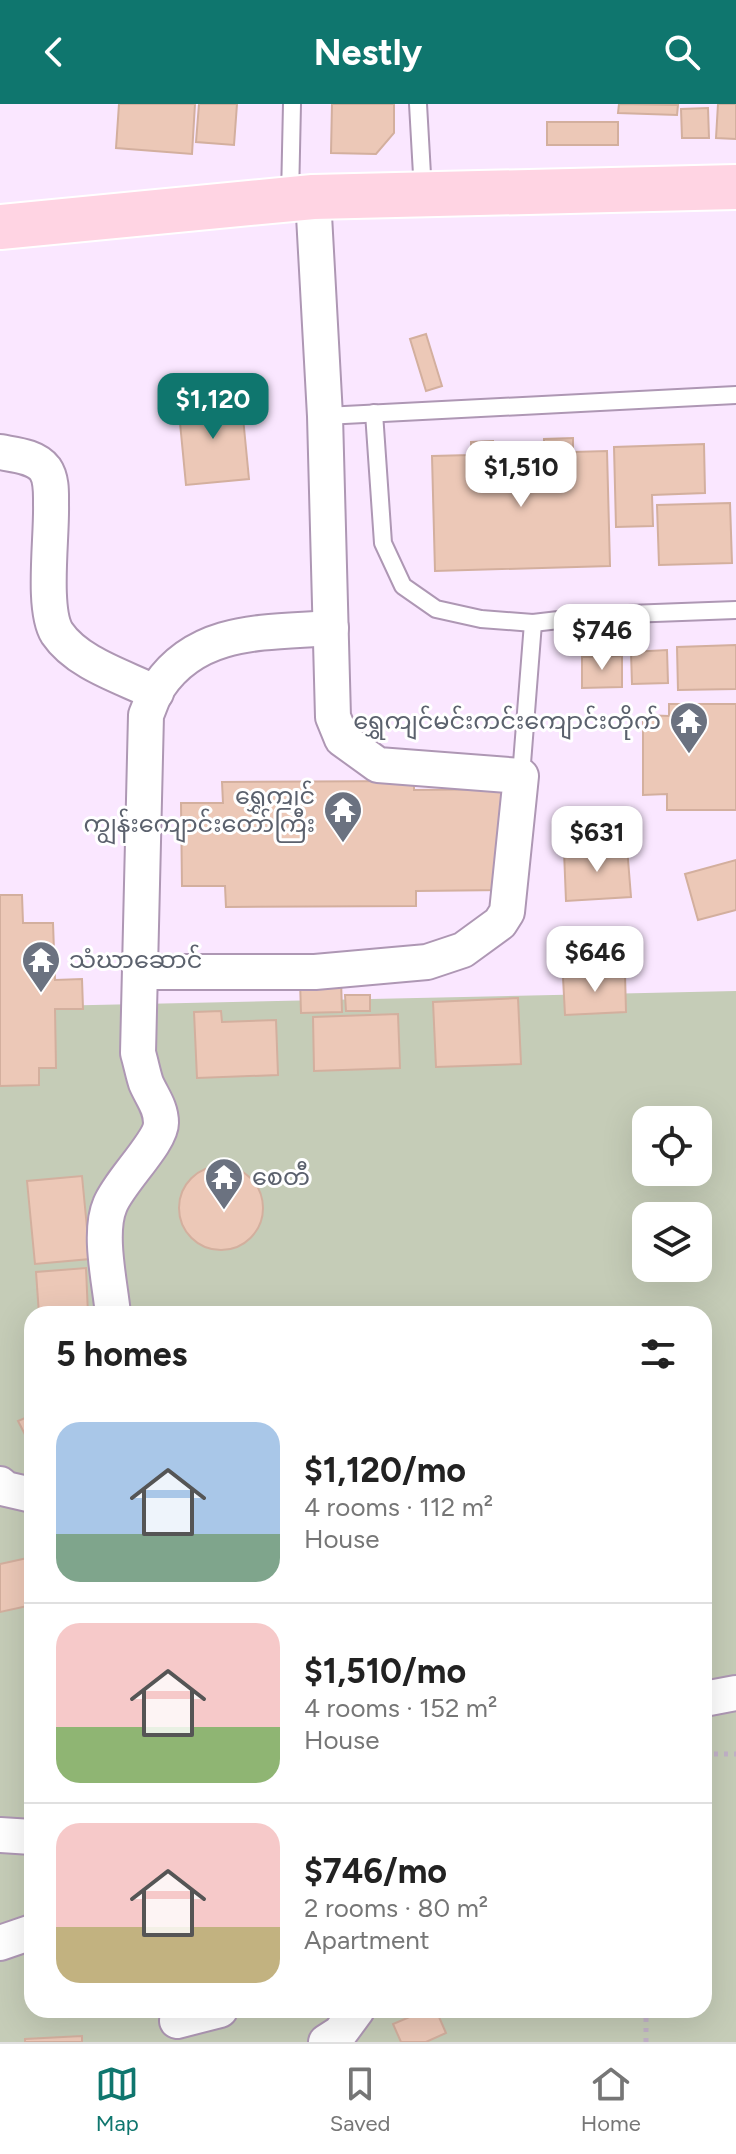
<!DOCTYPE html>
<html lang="en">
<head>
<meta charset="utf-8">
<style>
  body { margin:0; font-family:Figtree,"Noto Sans Myanmar",sans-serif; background:#f6f6f6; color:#222; height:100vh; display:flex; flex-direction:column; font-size:30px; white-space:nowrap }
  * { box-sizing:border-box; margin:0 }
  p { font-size:26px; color:#767676 }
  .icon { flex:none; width:44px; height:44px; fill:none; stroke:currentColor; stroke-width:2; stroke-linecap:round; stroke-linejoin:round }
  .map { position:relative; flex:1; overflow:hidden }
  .details { position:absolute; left:24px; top:1202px; width:688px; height:712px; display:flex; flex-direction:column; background:#fff; border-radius:24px; box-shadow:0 8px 32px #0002 }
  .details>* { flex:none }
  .fabs { position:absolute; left:632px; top:1002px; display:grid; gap:16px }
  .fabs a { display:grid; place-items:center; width:80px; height:80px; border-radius:16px; background:#fff; box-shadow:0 8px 32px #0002; font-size:40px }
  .price { position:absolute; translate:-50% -68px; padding:0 18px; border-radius:16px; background:#fff; color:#222; font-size:26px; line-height:52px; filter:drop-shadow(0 2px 4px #0008) }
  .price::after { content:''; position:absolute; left:50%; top:48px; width:24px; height:18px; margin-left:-12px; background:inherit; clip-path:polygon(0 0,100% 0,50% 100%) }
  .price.on { background:#0f766e; color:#fff }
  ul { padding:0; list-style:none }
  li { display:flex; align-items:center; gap:24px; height:200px; padding:0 32px }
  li+li { border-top:2px solid #e0e0e0 }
  li span { display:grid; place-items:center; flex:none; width:224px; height:160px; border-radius:24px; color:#555 }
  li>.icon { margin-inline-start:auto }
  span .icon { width:96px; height:96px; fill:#fffc; stroke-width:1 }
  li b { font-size:34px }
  h2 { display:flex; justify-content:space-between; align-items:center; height:96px; padding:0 32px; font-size:34px }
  header { display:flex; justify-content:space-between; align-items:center; height:104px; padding:0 32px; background:#0f766e; color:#fff; font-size:36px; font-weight:700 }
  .tab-bar { display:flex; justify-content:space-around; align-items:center; height:112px; border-top:2px solid #e0e0e0; background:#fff; font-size:22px; color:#767676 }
  .tab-bar a { display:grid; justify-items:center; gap:4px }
  .tab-bar .on { color:#0f766e }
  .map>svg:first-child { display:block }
  .green { fill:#c5ccb7; fill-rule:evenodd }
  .building { fill:#ecc8b7; stroke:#d3af9e; stroke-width:2 }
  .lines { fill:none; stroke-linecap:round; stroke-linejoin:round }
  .lane-casing { stroke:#ae97b4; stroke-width:20 }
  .street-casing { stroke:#ae97b4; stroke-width:38 }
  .primary-casing { stroke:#fff; stroke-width:48 }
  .path { stroke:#c2b2c7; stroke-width:5; stroke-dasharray:4 6; stroke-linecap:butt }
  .lane { stroke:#fff; stroke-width:16 }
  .street { stroke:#fff; stroke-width:34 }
  .primary { stroke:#ffd4e3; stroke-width:44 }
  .labels { text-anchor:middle; stroke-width:6; stroke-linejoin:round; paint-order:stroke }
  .worship-label { font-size:24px; fill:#5b616d; stroke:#fff; text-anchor:end }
</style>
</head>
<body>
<header><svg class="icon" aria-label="back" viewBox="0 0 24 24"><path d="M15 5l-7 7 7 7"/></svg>Nestly<svg class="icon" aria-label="search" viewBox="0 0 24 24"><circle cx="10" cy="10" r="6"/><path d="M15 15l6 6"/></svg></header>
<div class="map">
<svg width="736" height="1938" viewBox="0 0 736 1938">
  <rect width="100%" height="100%" fill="#fae7ff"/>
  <path class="green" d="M736,887V1938H0V903ZM646,1016H698V1068H646ZM646,1112H698V1164H646ZM32,1210H704V1906H32Z"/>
  <g class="building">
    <path d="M119,0H195L192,50L116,44Z"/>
    <path d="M199,0H237L234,41L196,38Z"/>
    <path d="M332,0H394V29L376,50L331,49Z"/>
    <path d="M619,0L678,1L677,11L618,9Z"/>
    <path d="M718,0H736V35L716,34Z"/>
    <path d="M708,4L709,34H682L681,5Z"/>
    <rect x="547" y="18" width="71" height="23"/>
    <path d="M426,230L442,282L426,287L410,235Z"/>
    <path d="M241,293L249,375L186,381L178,298Z"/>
    <path d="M573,334V348L607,347L610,462L435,467L432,352L471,351V338L493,337V351L544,349V335Z"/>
    <path d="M704,340L705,389L652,391L653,422L616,423L614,343Z"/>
    <path d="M730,399L732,459L659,461L657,401Z"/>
    <path d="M736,541V585L678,586L677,543Z"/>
    <path d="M667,546L668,579L632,580L631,548Z"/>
    <path d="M622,552V583L582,584V553Z"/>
    <path d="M669,600H736V706H667V690L643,691V611L669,612Z"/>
    <path d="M414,677V686L503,685L504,786L416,787V802L226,803L225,782H182L181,699H223L222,678Z"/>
    <path d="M627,743L631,793L566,797L564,747Z"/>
    <path d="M736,756V806L698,816L685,770Z"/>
    <path d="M0,791H22L23,819H53L55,876L82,875L83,905H55L56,964H39V981L0,982Z"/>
    <path d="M625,870L626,908L565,911L563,873Z"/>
    <path d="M341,875L342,908L301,909L300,877Z"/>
    <path d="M345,891H370V907H346Z"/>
    <path d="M518,894L521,960L436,963L433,898Z"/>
    <path d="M221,907L222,918L276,916L278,971L197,974L194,908Z"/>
    <path d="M398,910L400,964L314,967L313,913Z"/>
    <circle cx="221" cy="1104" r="42"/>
    <path d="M82,1072L90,1155L35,1160L27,1077Z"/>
    <path d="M86,1164L88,1210H39L36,1168Z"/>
    <path d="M32,1311V1344L18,1317Z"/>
    <path d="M32,1453V1501L0,1508V1460Z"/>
    <path d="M426,1906H436L446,1929L426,1938H401L393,1920Z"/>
    <path d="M82,1932V1938H25V1935Z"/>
  </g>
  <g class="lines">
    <g class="lane-casing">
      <g id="lane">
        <path d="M418,0L423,88"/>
        <path d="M290,94L292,0"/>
        <path d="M374,309L383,439L403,482L436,505L481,515L533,519L601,511L736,506"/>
        <path d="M325,312L736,291"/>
        <path d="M521,672L533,519"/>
      </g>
    </g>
    <g class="street-casing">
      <g id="street">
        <path d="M0,348C15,351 35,352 45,365C52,375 51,390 51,401C52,433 42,505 57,529C78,560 124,573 156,589"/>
        <path d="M142,868H315L427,858L463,846L500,819L507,808L521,672L378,661L342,635L333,613L325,312L313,93"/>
        <path d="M113,1210C110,1179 98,1129 110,1101C119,1078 161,1038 161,1019C161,1003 152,993 146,979C143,970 141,959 138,949L146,611C150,602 153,591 159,582C199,523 268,529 331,524"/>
        <path d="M0,1380L6,1385L32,1391"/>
        <path d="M704,1595L736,1589"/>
        <path d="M0,1731L32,1733"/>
        <path d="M0,1839L32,1828"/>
        <path d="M177,1917L220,1906"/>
        <path d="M326,1938L340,1929L357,1906"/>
      </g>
    </g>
    <g class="primary-casing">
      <path id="primary" d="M0,123L313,93L736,83"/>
    </g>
    <g class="path">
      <path d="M704,1650H736"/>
      <path d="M646,1938V1906"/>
    </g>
    <use href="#lane" class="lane"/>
    <use href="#street" class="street"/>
    <use href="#primary" class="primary"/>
  </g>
  <defs>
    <g id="temple-pin" transform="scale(2)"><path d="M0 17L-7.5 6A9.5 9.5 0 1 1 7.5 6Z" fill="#6b7280" stroke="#fff"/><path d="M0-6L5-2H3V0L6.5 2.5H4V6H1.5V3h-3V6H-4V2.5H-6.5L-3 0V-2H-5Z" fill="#fff"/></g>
  </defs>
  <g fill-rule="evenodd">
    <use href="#temple-pin" x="689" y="617"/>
    <use href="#temple-pin" x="343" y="706"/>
    <use href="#temple-pin" x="41" y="856"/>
    <use href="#temple-pin" x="224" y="1073"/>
  </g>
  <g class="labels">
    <g class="worship-label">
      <text x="661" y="625">ရွှေကျင်မင်းကင်းကျောင်းတိုက်</text>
      <text x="315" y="700">ရွှေကျင်<tspan x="315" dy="28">ကျွန်းကျောင်းတော်ကြီး</tspan></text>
      <text x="69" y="864" text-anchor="start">သံဃာဆောင်</text>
      <text x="252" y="1081" text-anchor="start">စေတီ</text>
    </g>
  </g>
</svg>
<div class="fabs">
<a><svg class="icon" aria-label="locate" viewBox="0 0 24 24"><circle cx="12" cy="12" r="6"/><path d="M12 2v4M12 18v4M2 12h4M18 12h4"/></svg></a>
<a><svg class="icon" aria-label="layers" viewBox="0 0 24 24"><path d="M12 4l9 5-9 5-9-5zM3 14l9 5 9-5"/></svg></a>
</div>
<b class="price on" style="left:213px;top:337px">$1,120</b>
<b class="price" style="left:521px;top:405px">$1,510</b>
<b class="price" style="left:602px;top:568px">$746</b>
<b class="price" style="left:597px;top:770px">$631</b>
<b class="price" style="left:595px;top:890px">$646</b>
<section class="details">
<h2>5 homes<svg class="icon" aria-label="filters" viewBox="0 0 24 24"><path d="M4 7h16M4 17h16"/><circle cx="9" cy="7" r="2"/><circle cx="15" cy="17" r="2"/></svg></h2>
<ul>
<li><span style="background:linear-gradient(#a9c7e8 70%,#7fa58c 0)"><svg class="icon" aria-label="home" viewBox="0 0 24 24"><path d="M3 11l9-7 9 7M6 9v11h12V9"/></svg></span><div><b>$1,120/mo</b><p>4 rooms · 112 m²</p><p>House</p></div></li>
<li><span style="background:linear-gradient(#f6c9c9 65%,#8fb573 0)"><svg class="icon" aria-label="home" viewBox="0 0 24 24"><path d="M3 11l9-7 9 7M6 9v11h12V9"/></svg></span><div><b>$1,510/mo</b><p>4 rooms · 152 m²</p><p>House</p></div></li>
<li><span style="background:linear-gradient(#f6c9c9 65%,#c2b280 0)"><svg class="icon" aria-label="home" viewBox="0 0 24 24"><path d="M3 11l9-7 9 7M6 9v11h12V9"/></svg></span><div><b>$746/mo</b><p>2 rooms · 80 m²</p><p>Apartment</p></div></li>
</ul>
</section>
</div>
<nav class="tab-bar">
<a class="on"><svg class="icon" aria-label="map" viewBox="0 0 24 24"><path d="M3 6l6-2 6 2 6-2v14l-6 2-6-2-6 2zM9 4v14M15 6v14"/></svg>Map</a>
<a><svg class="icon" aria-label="saved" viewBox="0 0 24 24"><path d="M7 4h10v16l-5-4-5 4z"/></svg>Saved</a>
<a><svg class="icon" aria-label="home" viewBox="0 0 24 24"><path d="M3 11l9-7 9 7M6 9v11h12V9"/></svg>Home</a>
</nav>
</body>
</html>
